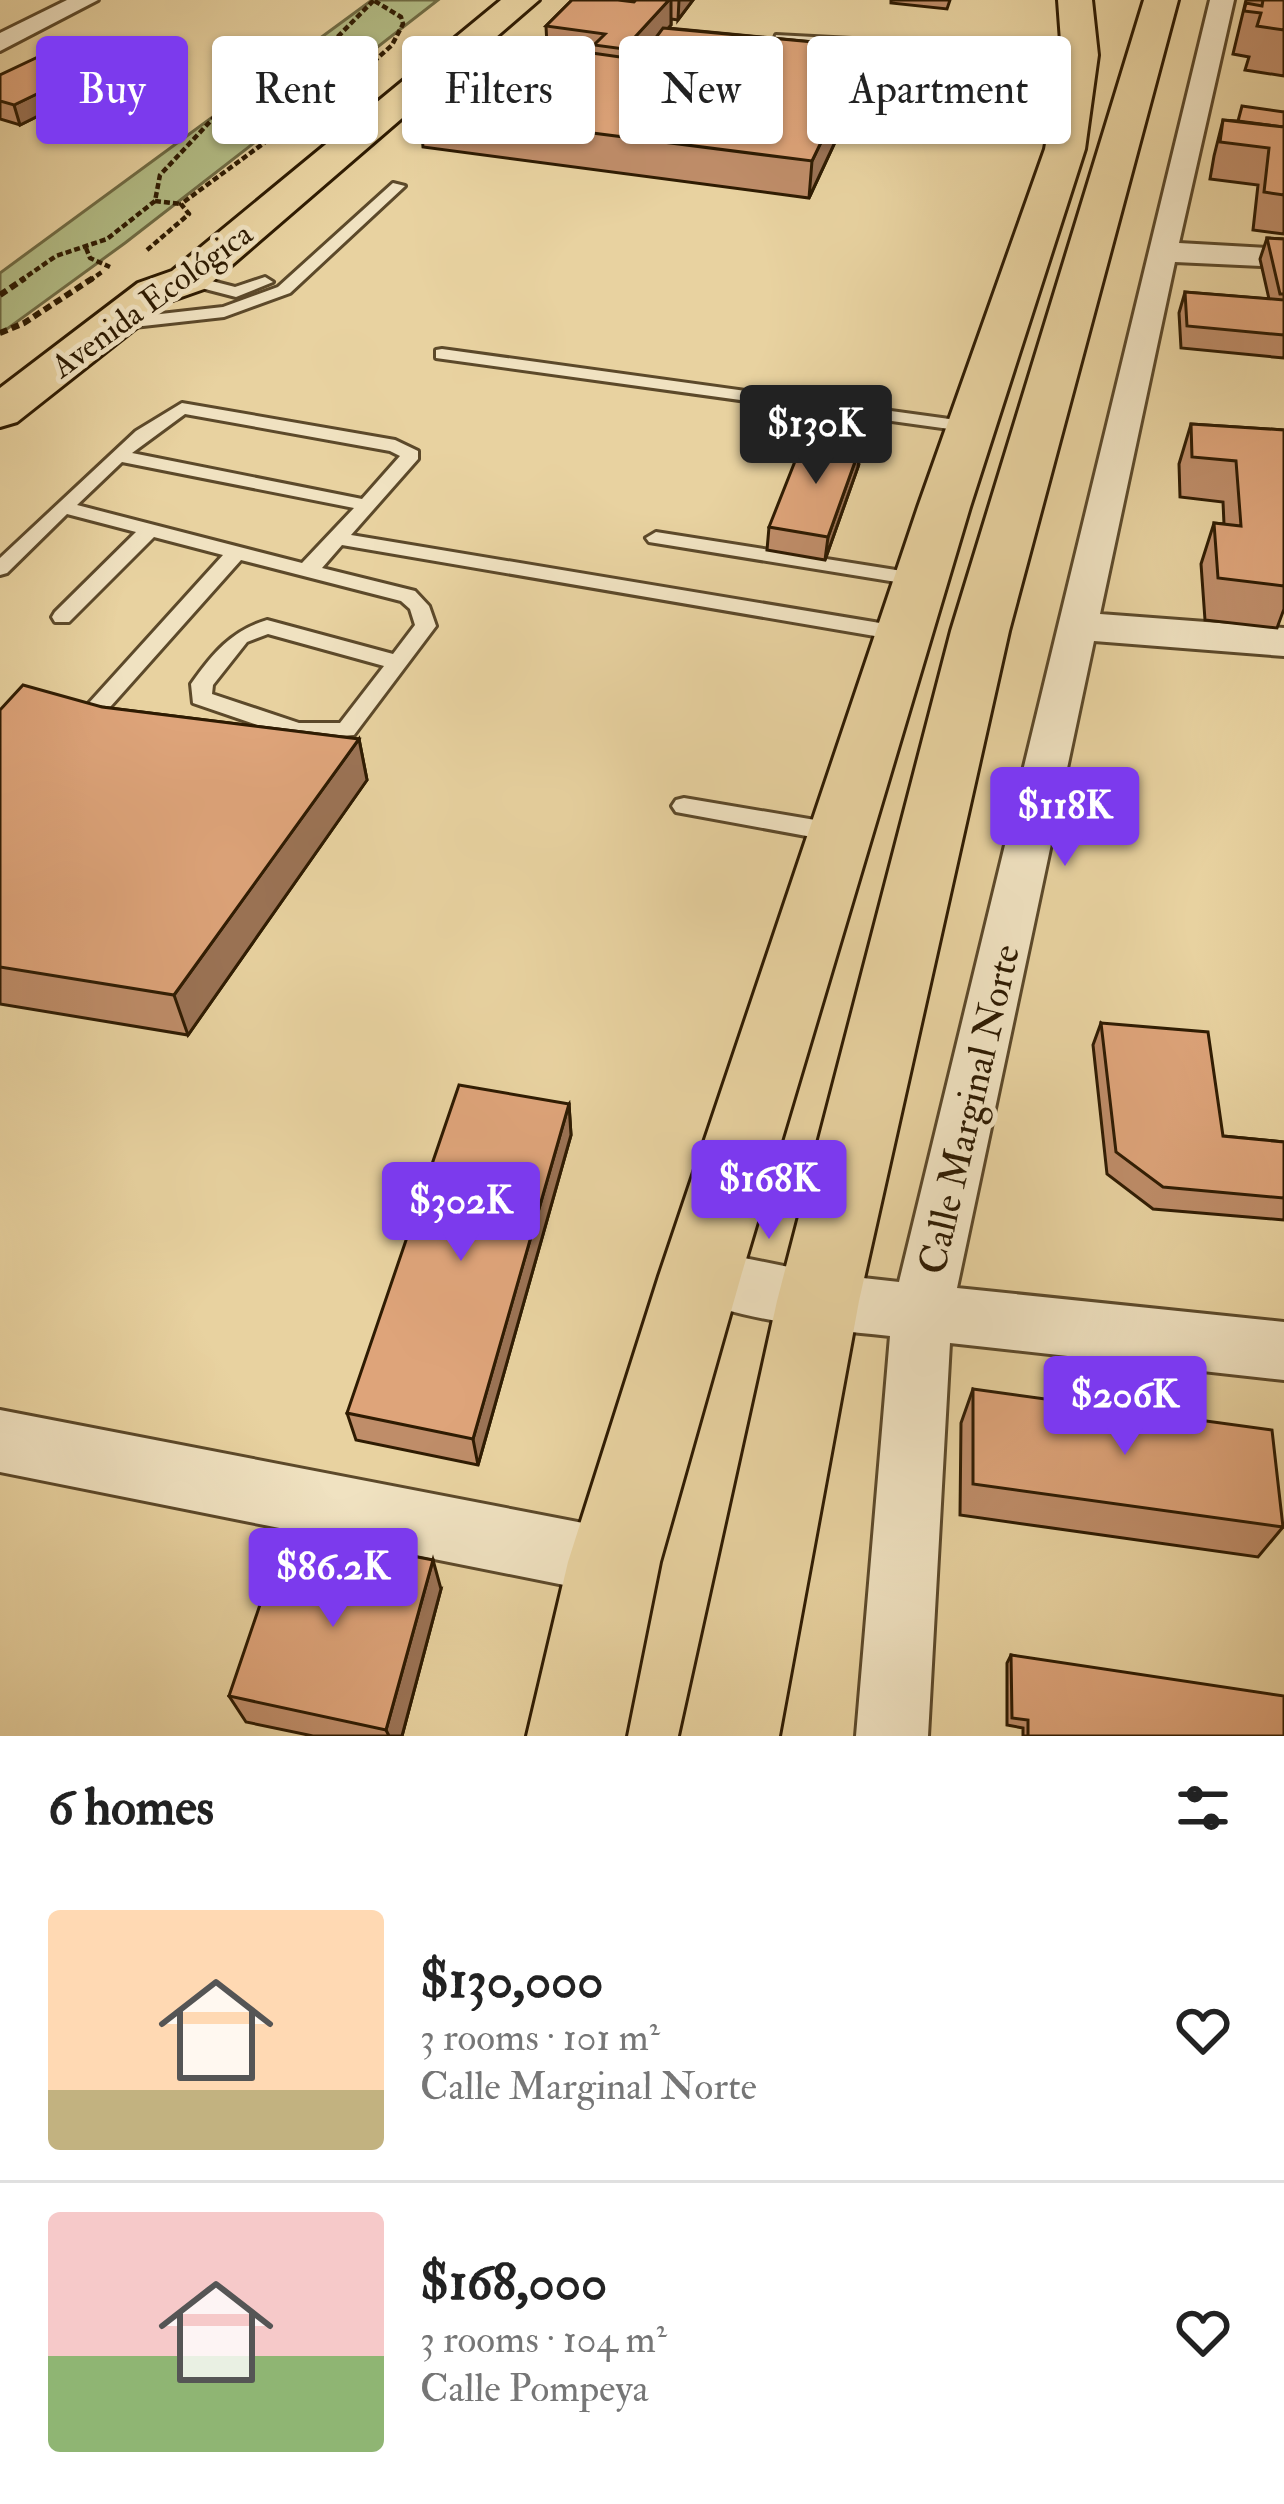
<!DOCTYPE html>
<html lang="en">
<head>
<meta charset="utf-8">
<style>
  body { margin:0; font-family:"IM FELL Double Pica",serif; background:#f2f2f2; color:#222; height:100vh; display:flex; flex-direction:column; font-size:45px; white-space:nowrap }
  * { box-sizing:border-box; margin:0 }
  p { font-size:39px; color:#767676 }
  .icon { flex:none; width:66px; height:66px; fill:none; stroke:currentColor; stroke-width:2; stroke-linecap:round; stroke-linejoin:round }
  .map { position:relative; height:1736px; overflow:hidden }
  .side { display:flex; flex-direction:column; background:#fff; flex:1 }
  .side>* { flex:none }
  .guide { position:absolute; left:36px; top:36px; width:1212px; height:108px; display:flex; gap:24px }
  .price { position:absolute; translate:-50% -102px; padding:0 27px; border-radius:12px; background:#7c3aed; color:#fff; font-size:39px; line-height:78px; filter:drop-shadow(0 3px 6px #0008) }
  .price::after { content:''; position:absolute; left:50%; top:72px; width:36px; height:27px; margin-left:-18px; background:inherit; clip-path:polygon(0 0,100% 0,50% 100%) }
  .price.active { background:#222; color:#fff }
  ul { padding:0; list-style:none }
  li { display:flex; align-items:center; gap:36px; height:300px; padding:0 48px }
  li+li { border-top:3px solid #e0e0e0 }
  li span { display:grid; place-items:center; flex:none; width:336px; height:240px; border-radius:12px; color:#555 }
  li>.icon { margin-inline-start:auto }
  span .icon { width:144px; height:144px; fill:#fffc; stroke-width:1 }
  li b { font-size:51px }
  h2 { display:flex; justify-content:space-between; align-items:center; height:144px; padding:0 48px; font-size:51px }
  .chip { padding:0 42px; border-radius:12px; background:#fff; box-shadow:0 3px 9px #0004; font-size:42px; line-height:108px }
  .chip.active { background:#7c3aed; color:#fff }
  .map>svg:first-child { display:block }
  .green { fill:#b3bd86; stroke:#706c44; stroke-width:3 }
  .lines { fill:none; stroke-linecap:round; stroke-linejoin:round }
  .lane-casing { stroke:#5c492a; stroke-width:6 }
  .street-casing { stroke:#5c492a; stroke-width:6 }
  .primary-casing { stroke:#2e1b02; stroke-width:6 }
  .path-far1 { stroke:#2e1b02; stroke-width:4.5; stroke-dasharray:6 3; stroke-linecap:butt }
  .path { stroke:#2e1b02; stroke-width:6; stroke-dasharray:8 4.5; stroke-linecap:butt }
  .lane { fill:#f0e2c1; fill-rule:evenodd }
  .street { fill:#f0e2c1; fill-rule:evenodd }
  .primary { fill:#e8d2a0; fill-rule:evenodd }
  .wall { fill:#bf8d69; stroke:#2e1b02; stroke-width:3 }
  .shaded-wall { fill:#9b7355; stroke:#2e1b02; stroke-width:3 }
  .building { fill:#dea47a; stroke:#2e1b02; stroke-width:3 }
  .labels { text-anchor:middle; stroke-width:10; stroke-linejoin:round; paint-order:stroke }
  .far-street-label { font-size:33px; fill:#2e1b02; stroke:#f0e2c1 }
  .street-label { font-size:39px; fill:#2e1b02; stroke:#f0e2c1 }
</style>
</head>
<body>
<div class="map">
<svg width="1284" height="1736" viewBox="0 0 1284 1736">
  <rect width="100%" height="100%" fill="#e8d2a0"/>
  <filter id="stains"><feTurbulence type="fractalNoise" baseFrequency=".00167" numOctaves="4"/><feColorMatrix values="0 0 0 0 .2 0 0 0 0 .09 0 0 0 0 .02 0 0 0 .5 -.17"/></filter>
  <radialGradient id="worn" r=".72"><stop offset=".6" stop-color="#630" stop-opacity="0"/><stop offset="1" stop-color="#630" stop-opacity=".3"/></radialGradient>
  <path class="green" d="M372,0H438L125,243L0,334V273Z"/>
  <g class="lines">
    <g class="lane-casing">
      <g id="lane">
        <path d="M776,35L1080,51L1087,55L1080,59L781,42L775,38Z"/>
        <path d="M393,183L405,186L290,293L224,317L116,329L108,324L116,319L223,307L278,287Z"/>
        <path d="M188,275L235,287L265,277L273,282L236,297L182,283V277Z"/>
        <path d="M442,349L971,422L980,427L971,432L436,358V350Z"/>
        <path d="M182,403L395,440L418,451V459L351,535L904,627L914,634L904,641L342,545L322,568L415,591L429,606L436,626L354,735L298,739L193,703L191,684C213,653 231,631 267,620L393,654L415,625L410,609L401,601L241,560L86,734H70L67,729L70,724L223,555L154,537L69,622H55L52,617L55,612L136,532L67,514L7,573L0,575V558L136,431ZM185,414L390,451L400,456L362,499L132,453ZM122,462L354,508L302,563L77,505ZM268,634L384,666L340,723H299L212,694L213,685L247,642Z"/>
        <path d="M656,532L921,574L931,580L921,586L649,542L646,538Z"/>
        <path d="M684,798L839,824L851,833L839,842L676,812L672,806L676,800Z"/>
      </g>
    </g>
    <g class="street-casing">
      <g id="street">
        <path d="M67,0H98L0,51V33Z"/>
        <path d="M1210,0H1234L1179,243L1284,249V267L1175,262L1100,614L1284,628V656L1094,641L957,1288L1284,1322V1380L950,1343L928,1736H856L890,1336C820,1329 745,1320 679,1295L671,1276L679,1257L700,1249L818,1273L899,1282Z"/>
        <path d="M0,1410L614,1529L638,1538L647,1562L638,1586L614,1595L0,1472Z"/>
      </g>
    </g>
    <g class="primary-casing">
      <g id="primary">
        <path d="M501,0H539L204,289L170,301L17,422L0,427V388L138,283L172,271Z"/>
        <path d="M1058,0H1092L1098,55L1085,149L970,507L741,1276L660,1562L625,1736H527L568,1562L659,1276L918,507L1045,149L1062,55Z"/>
        <path d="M1144,0H1178L1009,631L859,1301L779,1736H681L777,1301L951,631Z"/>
      </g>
    </g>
    <g class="path-far1">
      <path d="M360,74L392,45L403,24L401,17L373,0"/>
      <path d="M155,201L181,204"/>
      <path d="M86,248L90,258L110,267"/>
      <path d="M147,250L189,214L181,204L264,143L290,105L359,74L358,67L340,58L335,41"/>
      <path d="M20,281L56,256L107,239L155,201L160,175L220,111L304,71L374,0"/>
      <path d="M89,281L102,272"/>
    </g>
    <g class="path">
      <path d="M0,295L25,278"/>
      <path d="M0,333L24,323L93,278"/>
    </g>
    <use href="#lane" class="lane"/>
    <use href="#street" class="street"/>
    <use href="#primary" class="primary"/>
  </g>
  <g class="wall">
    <path d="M572,0H693L678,20L671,19V25L668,28L867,47L863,82L809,198L423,147L420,111L547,46L546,26Z"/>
    <path d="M891,0H950L947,9L891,3Z"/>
    <path d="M1246,0H1284V76L1245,70L1249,57L1233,54Z"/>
    <path d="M105,61L110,80L20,125L0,119V75Z"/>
    <path d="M1284,112V234L1253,230L1258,185L1210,179L1214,156L1223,120L1238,121Z"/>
    <path d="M1267,238L1284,239V358L1181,348L1179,313L1185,292L1269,299L1260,259Z"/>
    <path d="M1191,424L1284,430V609L1277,628L1205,620L1201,564L1214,523L1224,524L1223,502L1180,497L1179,464Z"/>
    <path d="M858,467L825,560L767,550L769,527Z"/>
    <path d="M102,707L359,739L367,780L188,1035L0,1004V710Z"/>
    <path d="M1101,1023L1223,1136L1284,1142V1220L1153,1209L1107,1174L1093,1045Z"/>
    <path d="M569,1104L571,1135L478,1465L356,1440L347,1413Z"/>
    <path d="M973,1389L1283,1527L1258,1557L960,1515L961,1423Z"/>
    <path d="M441,1589L402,1736H313L246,1722L229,1696Z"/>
    <path d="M1011,1655L1284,1736H1023V1728L1007,1725V1663Z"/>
  </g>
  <g class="shaded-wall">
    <path d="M669,0H671V25L625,77L624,49Z"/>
    <path d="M679,0H693L678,20Z"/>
    <path d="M867,47L863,82L809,198L812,161Z"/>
    <path d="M105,61L110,80L20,125L14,105Z"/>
    <path d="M861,445L858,467L825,560L828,537Z"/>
    <path d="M359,739L367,780L188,1035L174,995Z"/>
    <path d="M569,1104L571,1135L478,1465L473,1439Z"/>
    <path d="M433,1560L441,1589L402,1736H389L386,1730Z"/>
  </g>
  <g class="building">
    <path d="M572,0H618L634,2L636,0H669L624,49L594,45L605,34L546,26Z"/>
    <path d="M1263,0H1284V30L1257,26L1261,13L1244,11L1246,3L1262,6Z"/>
    <path d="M663,28L867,47L812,161L420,111L493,39L620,57L646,51Z"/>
    <path d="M59,47L105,61L14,105L0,101V75Z"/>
    <path d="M1242,106L1284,112V127L1238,121Z"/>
    <path d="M1223,120L1284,127V195L1264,192L1269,148L1220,142Z"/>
    <path d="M1267,238L1284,239V294H1280Z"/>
    <path d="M1185,292L1284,300V335L1187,326Z"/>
    <path d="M1191,424L1284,430V586L1218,578L1214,523L1241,526L1236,461L1192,457Z"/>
    <path d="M805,436L861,445L828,537L769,527Z"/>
    <path d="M23,685L102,707L359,739L174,995L0,967V710Z"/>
    <path d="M1101,1023L1208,1032L1223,1136L1284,1142V1198L1163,1187L1116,1152Z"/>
    <path d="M459,1085L569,1104L473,1439L347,1413Z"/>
    <path d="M973,1389L1272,1430L1283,1527L973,1484Z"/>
    <path d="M285,1531L433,1560L386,1730L229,1696Z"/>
    <path d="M1011,1655L1284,1696V1736H1028V1720L1012,1718Z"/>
  </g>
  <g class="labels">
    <g class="far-street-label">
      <text transform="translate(151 299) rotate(-36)" y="12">Avenida Ecológica</text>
    </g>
    <g class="street-label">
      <text transform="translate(968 1109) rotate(-77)" y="14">Calle Marginal Norte</text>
    </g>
  </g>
  <rect width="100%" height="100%" filter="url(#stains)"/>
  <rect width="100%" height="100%" fill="url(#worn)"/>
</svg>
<b class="price active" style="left:816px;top:487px">$130K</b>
<b class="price" style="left:1065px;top:869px">$118K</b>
<b class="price" style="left:769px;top:1242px">$168K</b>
<b class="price" style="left:461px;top:1264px">$302K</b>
<b class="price" style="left:1125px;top:1458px">$206K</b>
<b class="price" style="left:333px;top:1630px">$86.2K</b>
<div class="guide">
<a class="chip active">Buy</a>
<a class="chip">Rent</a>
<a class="chip">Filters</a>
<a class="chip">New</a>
<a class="chip">Apartment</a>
</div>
</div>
<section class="side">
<h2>6 homes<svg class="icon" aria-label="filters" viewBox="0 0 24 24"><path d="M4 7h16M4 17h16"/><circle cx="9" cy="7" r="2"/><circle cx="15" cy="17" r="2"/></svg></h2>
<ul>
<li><span style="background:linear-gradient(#ffd9b3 75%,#c2b280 0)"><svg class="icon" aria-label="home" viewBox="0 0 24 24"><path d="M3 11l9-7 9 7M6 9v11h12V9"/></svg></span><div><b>$130,000</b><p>3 rooms · 101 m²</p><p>Calle Marginal Norte</p></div><svg class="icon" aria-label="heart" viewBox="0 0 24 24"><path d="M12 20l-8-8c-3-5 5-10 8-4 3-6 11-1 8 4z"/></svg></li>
<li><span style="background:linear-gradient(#f6c9c9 60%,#8fb573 0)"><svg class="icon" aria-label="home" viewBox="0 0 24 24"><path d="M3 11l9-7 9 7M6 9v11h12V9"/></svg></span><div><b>$168,000</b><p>3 rooms · 104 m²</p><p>Calle Pompeya</p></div><svg class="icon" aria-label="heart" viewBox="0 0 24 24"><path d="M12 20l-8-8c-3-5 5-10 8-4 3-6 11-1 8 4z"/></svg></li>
</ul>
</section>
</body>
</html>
